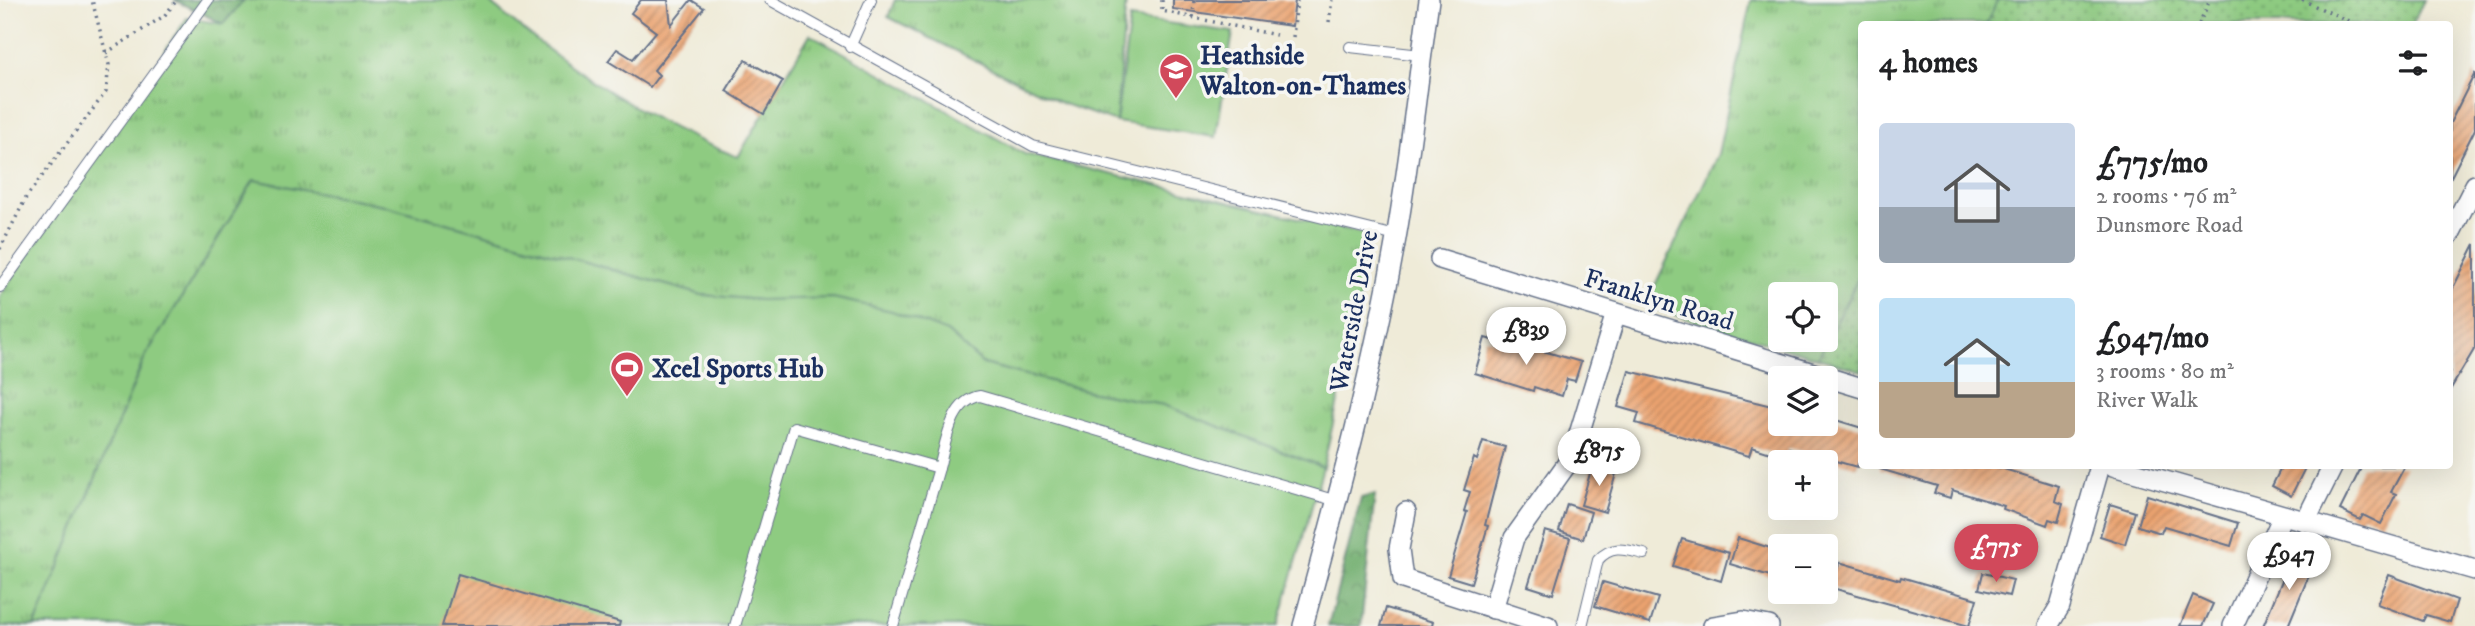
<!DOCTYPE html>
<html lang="en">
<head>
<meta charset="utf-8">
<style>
  body { margin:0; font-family:"IM FELL DW Pica",serif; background:#f2f2f2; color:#202124; height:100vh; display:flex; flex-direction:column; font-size:26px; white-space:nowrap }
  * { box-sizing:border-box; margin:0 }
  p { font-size:23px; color:#757577 }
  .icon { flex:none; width:38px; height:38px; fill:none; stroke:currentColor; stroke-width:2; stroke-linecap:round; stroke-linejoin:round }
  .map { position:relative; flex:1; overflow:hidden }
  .details { position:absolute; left:1858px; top:21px; width:595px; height:448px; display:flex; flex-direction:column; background:#fff; border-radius:7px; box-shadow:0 7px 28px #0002 }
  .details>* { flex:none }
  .tools { position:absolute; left:1768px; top:282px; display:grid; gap:14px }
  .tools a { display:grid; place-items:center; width:70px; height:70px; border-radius:7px; background:#fff; box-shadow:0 7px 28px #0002; font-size:35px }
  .price { position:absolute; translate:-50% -60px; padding:0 16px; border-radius:24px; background:#fff; color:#222; font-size:23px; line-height:46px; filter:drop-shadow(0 2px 4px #0008) }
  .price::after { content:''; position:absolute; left:50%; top:42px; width:21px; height:16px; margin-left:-10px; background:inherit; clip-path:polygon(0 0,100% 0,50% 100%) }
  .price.current { background:#d1495b; color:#fff }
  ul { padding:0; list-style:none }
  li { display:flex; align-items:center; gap:21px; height:175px; padding:0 21px }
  li span { display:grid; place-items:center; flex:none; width:196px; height:140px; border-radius:7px; color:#555 }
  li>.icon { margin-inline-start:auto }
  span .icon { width:84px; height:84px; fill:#fffc; stroke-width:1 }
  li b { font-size:30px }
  h2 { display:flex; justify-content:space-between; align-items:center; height:84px; padding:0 21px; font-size:30px }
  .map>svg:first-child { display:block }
  .grass { fill:url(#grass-tufts); stroke:#547d70; stroke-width:2; fill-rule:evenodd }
  .forest { fill:url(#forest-crowns); stroke:#466f66; stroke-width:2 }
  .garden { fill:url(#garden-dots); stroke:#547d70; stroke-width:2 }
  .pitch { fill:#8ecb81; stroke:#547d70; stroke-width:2 }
  .building { fill:url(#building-hatch) }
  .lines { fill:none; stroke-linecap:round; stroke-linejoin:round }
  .service-casing { stroke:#657189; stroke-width:12 }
  .minor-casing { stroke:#657189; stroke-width:22 }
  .path { stroke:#657189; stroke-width:3.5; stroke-dasharray:2 5; stroke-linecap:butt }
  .service { stroke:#fff; stroke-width:10 }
  .minor { stroke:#fff; stroke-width:19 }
  .labels { text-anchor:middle; stroke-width:7; stroke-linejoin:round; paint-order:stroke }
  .poi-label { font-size:26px; font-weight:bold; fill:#1b2f5e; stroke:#f6f6f2; text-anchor:start }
  .street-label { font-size:26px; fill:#1b2f5e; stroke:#f6f6f2 }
</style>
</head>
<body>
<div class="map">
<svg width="2475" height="626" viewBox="0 0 2475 626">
  <defs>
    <pattern id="grass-tufts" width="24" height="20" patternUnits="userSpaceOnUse" patternTransform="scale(1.75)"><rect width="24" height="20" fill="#8ecb81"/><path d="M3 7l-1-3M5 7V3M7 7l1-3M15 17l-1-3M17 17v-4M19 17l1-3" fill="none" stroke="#73a56d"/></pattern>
    <pattern id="forest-crowns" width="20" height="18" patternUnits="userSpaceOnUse" patternTransform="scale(1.75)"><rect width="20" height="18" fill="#72af6f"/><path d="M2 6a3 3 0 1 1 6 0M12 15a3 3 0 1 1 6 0" fill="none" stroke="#5d8f5e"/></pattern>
    <pattern id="garden-dots" width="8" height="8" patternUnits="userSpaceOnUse" patternTransform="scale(1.75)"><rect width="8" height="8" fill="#8ecb81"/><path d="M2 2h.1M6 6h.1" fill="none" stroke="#73a56d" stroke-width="1.8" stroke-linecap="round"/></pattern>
    <pattern id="building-hatch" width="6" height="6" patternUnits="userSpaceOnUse" patternTransform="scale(1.75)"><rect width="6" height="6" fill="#eba36f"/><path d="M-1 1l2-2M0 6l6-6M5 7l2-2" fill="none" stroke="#be855e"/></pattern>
  </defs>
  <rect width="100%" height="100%" fill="#f6f6f2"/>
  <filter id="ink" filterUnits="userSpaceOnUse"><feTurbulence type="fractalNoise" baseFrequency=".0143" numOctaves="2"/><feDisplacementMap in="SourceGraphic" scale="14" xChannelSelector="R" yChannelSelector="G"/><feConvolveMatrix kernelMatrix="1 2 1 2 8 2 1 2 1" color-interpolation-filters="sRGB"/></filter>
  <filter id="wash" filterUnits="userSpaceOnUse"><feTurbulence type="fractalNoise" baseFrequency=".00686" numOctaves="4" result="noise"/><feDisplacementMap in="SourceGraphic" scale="28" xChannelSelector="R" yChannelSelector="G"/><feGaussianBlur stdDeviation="1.57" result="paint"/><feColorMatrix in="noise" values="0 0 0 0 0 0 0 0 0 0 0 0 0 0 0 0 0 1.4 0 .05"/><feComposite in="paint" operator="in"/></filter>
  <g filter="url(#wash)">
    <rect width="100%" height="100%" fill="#efebd8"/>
    <g class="grass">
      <path d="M244,0H487C562,65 645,121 738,157L810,34L1025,154L1366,234L1358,314L1323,467L1163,405L1088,391L983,364L947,332L760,300L702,295L383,205L254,180L145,357L35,626H0V296L187,18L223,24Z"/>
      <path d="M895,0H1126L1116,122L1061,103L888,17Z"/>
      <path d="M1751,0H1998L1986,24H1862V271L1818,358L1645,306L1718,154ZM1780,294H1825V340H1780Z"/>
    </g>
    <g class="forest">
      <path d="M174,0H244L223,24Z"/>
      <path d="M1375,494L1361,626H1328L1361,498Z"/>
    </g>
    <g class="garden">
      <path d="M1998,0H2424L2412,24H1986Z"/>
      <path d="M1862,271V371L1818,358Z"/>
    </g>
    <g class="pitch">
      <path d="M1130,18L1233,32L1216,137L1116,122Z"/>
      <path d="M254,180L383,205L702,295L760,300L833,298L892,311L947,332L983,364L1088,391L1163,405L1323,467L1278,626H35L145,357Z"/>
    </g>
    <g id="blocks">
      <g class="building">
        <path d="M641,0H668L671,25L691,0L704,8L654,70L659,75L650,87L608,61L617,49L633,59L656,32L631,13Z"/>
        <path d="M1173,0H1295L1292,26L1173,9Z"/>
        <path d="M745,60L783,81L764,114L726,91Z"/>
        <path d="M2475,73V129L2450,179V123Z"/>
        <path d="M2475,244V348L2450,390V294Z"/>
        <path d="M1485,338L1532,351L1533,348L1581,362L1575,381L1567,379L1562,396L1534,387L1533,391L1475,373Z"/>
        <path d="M1629,371L1780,408V424H1825L1826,417L1862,428V461L1859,460L1857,467L1789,448L1786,458L1752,447L1749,456L1636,423L1639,413L1618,407Z"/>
        <path d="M1483,441L1505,447L1485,525L1488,526L1471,583L1448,576L1467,512L1464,511L1470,492L1464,490L1474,458L1477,460Z"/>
        <path d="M1593,463L1617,470L1605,512L1581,505Z"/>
        <path d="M1880,466H1994L2059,486L2055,501L2063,504L2058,522L2049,519L2047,525L2003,509L2004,506L1952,490L1950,498L1934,493L1937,486L1880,469Z"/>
        <path d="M2282,466H2306L2291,496L2272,486Z"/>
        <path d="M2362,466H2405L2391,492L2396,494L2381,524L2363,515L2360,520L2340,510Z"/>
        <path d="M2147,495L2238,523L2231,546L2164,526L2161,533L2138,526Z"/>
        <path d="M1567,504L1591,512L1583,539L1559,531Z"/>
        <path d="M2110,504L2135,512L2125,544L2100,536Z"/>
        <path d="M1545,531L1570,538L1553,594L1528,586Z"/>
        <path d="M1738,538L1780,551V579L1730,564Z"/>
        <path d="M1682,539L1729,553L1721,581L1673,566Z"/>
        <path d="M2293,554L2314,563L2288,626H2263Z"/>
        <path d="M1839,562L1900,580L1901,577L1977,599L1969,626L1825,586V563L1838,567Z"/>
        <path d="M1983,573L2013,580L2009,596L1979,589Z"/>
        <path d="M458,574L620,622L619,626H442Z"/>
        <path d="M2389,575L2457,600L2450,622L2426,615L2423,621L2377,604Z"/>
        <path d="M1603,582L1658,598L1650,623L1595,606Z"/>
        <path d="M2193,595L2213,604L2203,626H2180Z"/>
        <path d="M1386,608L1433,622L1432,626H1381Z"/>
      </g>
    </g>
  </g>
  <g filter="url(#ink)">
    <use href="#blocks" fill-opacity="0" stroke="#657189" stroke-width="2"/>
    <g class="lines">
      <g class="service-casing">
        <g id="service">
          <path d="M770,0L1033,146L1396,236"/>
          <path d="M850,47L871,0"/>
          <path d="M1350,47L1421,55"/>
          <path d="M0,287L208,0"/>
          <path d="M939,468C946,443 950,401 980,396L1337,501"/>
          <path d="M735,626L794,427L939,468L893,626"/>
          <path d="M1582,626L1598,560C1612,544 1626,550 1644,554"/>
        </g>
      </g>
      <g class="minor-casing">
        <g id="minor">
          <path d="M2450,234L2475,185"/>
          <path d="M1440,259L1862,388"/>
          <path d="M2113,466L2475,570"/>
          <path d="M1406,512L1399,549L1403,579L1548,626"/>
          <path d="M2305,522L2333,466"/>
          <path d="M1493,609L1514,538L1572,457L1616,313"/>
          <path d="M1303,626C1338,497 1373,369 1396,238C1410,159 1418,79 1429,0"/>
          <path d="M1713,626L1743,621L1769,626"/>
          <path d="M2048,626L2060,606L2100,466"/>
          <path d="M2233,626L2283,516"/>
        </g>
      </g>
      <g class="path">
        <path d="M1162,0V11L1276,35"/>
        <path d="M2302,0L2355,24"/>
        <path d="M1193,17L1194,0"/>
        <path d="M1329,22L1332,0"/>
        <path d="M2199,24L2210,0"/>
        <path d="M1293,37L1297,0"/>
        <path d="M106,53L164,16L177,0"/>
        <path d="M0,249L27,196L106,92L109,65L92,0"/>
      </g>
      <use href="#service" class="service"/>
      <use href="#minor" class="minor"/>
    </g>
  </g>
  <defs>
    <g id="school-pin" transform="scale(1.75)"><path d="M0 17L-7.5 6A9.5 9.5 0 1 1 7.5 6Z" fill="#d1495b" stroke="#f6f6f2"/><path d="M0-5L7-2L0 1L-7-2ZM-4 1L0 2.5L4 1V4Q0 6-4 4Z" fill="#fff"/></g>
    <g id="stadium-pin" transform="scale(1.75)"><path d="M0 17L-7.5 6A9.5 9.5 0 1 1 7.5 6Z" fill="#d1495b" stroke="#f6f6f2"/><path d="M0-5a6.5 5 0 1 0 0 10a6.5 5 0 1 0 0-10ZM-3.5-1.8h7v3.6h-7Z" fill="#fff"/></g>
  </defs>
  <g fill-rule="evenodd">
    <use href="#school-pin" x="1176" y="70"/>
    <use href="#stadium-pin" x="627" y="368"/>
  </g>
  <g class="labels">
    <g class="poi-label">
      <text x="1200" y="64">Heathside<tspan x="1200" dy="30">Walton-on-Thames</tspan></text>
      <text x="652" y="377">Xcel Sports Hub</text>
    </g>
    <g class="street-label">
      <text transform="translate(1659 299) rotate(17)" y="9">Franklyn Road</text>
      <text transform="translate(1353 311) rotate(-79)" y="9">Waterside Drive</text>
    </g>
  </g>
</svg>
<div class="tools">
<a><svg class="icon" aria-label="locate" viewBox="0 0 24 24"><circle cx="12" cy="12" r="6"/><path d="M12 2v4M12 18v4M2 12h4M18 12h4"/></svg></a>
<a><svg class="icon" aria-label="layers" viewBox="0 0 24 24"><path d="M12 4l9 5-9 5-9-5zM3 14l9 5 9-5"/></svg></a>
<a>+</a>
<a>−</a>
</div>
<b class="price" style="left:1526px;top:367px">£839</b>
<b class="price" style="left:1599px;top:488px">£875</b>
<b class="price current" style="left:1996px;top:584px">£775</b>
<b class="price" style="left:2289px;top:592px">£947</b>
<section class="details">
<h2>4 homes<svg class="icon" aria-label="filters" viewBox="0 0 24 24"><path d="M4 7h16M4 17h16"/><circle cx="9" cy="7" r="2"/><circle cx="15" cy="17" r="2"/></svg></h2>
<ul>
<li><span style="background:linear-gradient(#c9d6e8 60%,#9aa5b1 0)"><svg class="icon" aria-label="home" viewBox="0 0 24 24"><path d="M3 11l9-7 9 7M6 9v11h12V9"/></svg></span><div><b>£775/mo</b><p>2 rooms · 76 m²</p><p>Dunsmore Road</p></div></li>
<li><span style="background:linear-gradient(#bfe0f5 60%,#b9a48a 0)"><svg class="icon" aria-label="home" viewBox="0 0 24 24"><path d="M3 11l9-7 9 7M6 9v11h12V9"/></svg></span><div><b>£947/mo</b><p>3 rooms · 80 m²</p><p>River Walk</p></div></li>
</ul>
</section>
</div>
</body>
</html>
